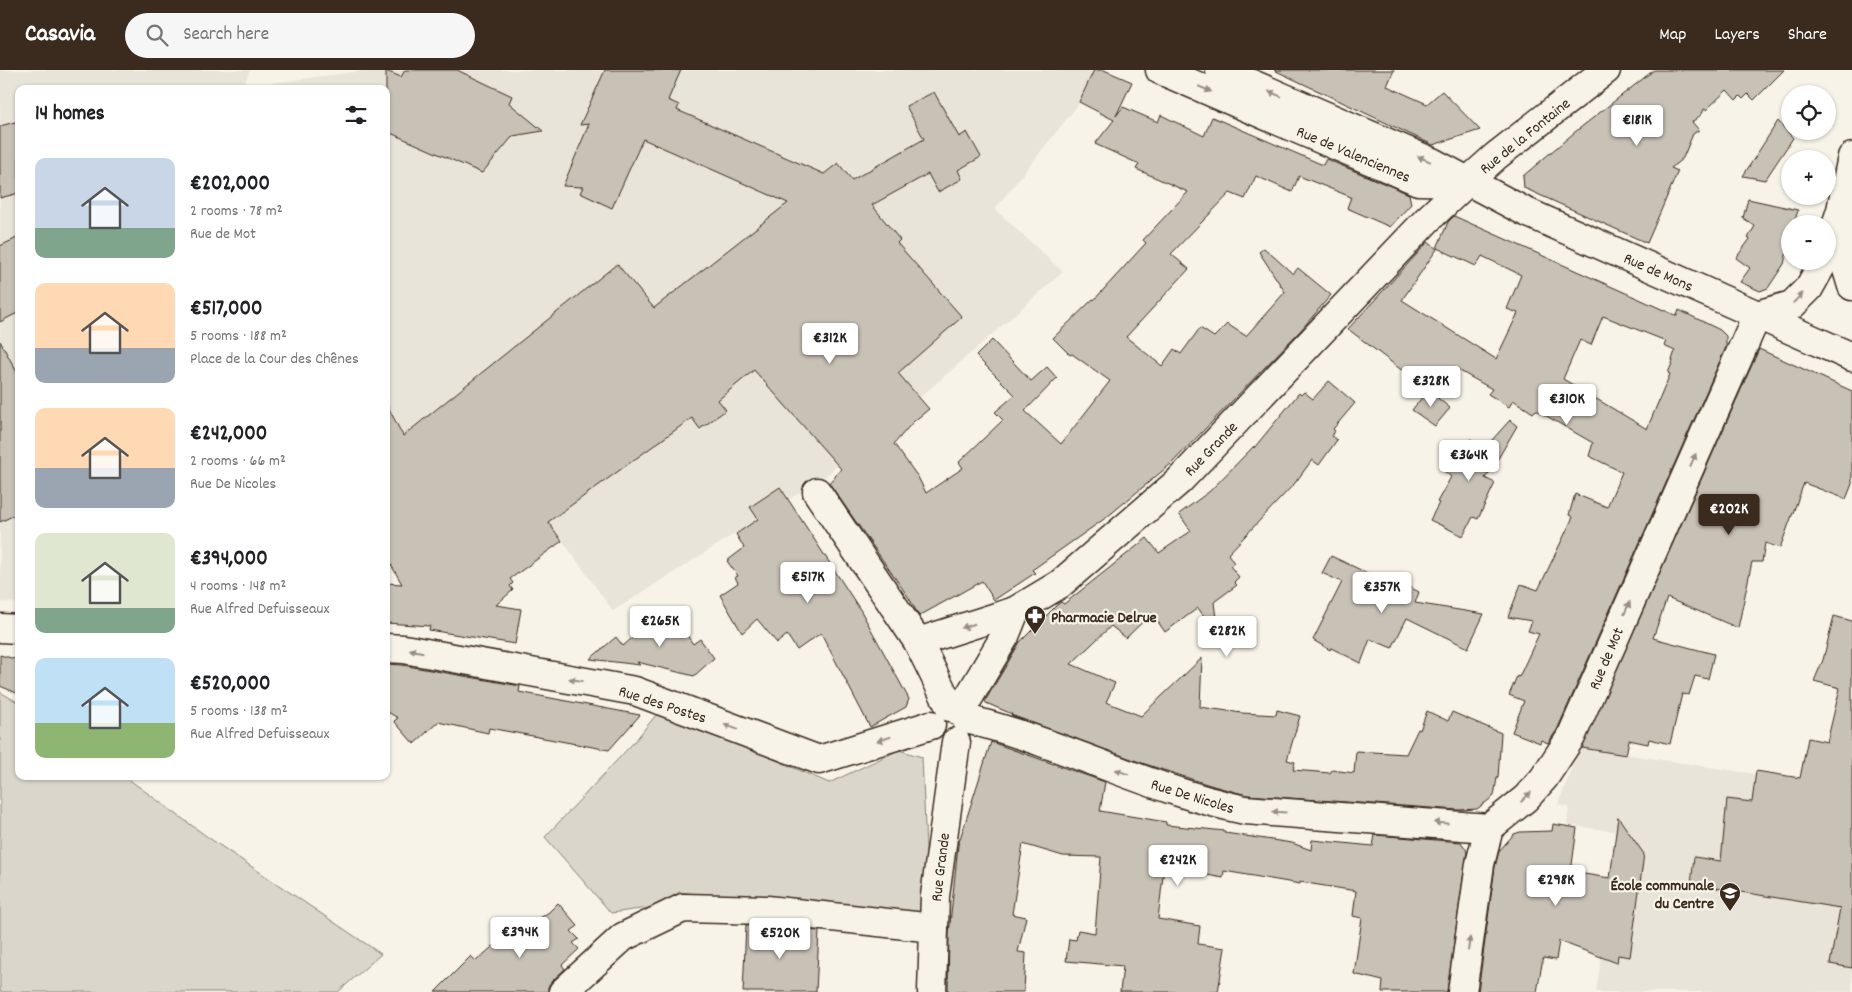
<!DOCTYPE html>
<html lang="en">
<head>
<meta charset="utf-8">
<style>
  body { margin:0; font-family:Dekko,sans-serif; background:#f6f6f6; color:#202124; height:100vh; display:flex; flex-direction:column; font-size:19px; white-space:nowrap }
  * { box-sizing:border-box; margin:0 }
  p { font-size:16px; color:#757577 }
  .icon { flex:none; width:28px; height:28px; fill:none; stroke:currentColor; stroke-width:2; stroke-linecap:round; stroke-linejoin:round }
  .map { position:relative; flex:1; overflow:hidden }
  .side { position:absolute; left:15px; top:15px; width:375px; height:695px; display:flex; flex-direction:column; background:#fff; border-radius:10px; box-shadow:0 1px 4px #0004 }
  .side>* { flex:none }
  .buttons { position:absolute; left:1781px; top:15px; display:grid; gap:10px }
  .buttons a { display:grid; place-items:center; width:55px; height:55px; border-radius:50%; background:#fff; box-shadow:0 1px 4px #0004; font-size:25px }
  .price { position:absolute; translate:-50% -42px; padding:0 11px; border-radius:5px; background:#fff; color:#222; font-size:16px; line-height:32px; filter:drop-shadow(0 1px 2px #0008) }
  .price::after { content:''; position:absolute; left:50%; top:30px; width:15px; height:11px; margin-left:-8px; background:inherit; clip-path:polygon(0 0,100% 0,50% 100%) }
  .price.selected { background:#3b2a1e; color:#fff }
  ul { padding:0; list-style:none }
  li { display:flex; align-items:center; gap:15px; height:125px; padding:0 20px }
  li span { display:grid; place-items:center; flex:none; width:140px; height:100px; border-radius:10px; color:#555 }
  li>.icon { margin-inline-start:auto }
  span .icon { width:60px; height:60px; fill:#fffc; stroke-width:1 }
  li b { font-size:21px }
  h2 { display:flex; justify-content:space-between; align-items:center; height:60px; padding:0 20px; font-size:21px }
  header { display:flex; align-items:center; gap:30px; box-sizing:border-box; height:70px; padding:0 25px; background:#3b2a1e; color:#fff }
  header strong { font-size:24px }
  nav { display:flex; gap:28px; margin-inline-start:auto; font-size:18px }
  .search { width:350px; height:45px; background:#f6f6f6; display:flex; align-items:center; gap:12px; box-sizing:border-box; padding:0 18px; border-radius:28px; color:#757577; font-size:19px }
  .map>svg:first-child { display:block }
  .built { fill:#e9e4d9 }
  .green { fill:#dbd6cb; stroke:#8b8074 }
  .building { fill:#c8c1b6; stroke:#3b2a1e; fill-rule:evenodd }
  .lines { fill:none; stroke-linecap:round; stroke-linejoin:round }
  .minor-casing { stroke:#3b2a1e; stroke-width:31 }
  .major-casing { stroke:#3b2a1e; stroke-width:31 }
  .minor { stroke:#f7f3e8; stroke-width:28 }
  .major { stroke:#f7f3e8; stroke-width:28 }
  .oneway { fill:#998e83 }
  .labels { text-anchor:middle; stroke-width:4.5; stroke-linejoin:round; paint-order:stroke }
  .street-label { font-size:16px; fill:#3b2a1e; stroke:#f7f3e8 }
  .poi-label { font-size:16px; font-weight:bold; fill:#3b2a1e; stroke:#f7f3e8; text-anchor:start }
</style>
</head>
<body>
<header>
<strong>Casavia</strong>
<div class="search"><svg class="icon" aria-label="search" viewBox="0 0 24 24"><circle cx="10" cy="10" r="6"/><path d="M15 15l6 6"/></svg>Search here</div>
<nav><a>Map</a><a>Layers</a><a>Share</a></nav>
</header>
<div class="map">
<svg width="1852" height="922" viewBox="0 0 1852 922">
  <rect width="100%" height="100%" fill="#f7f3e8"/>
  <filter id="ink" filterUnits="userSpaceOnUse"><feTurbulence type="fractalNoise" baseFrequency=".02" numOctaves="2"/><feDisplacementMap in="SourceGraphic" scale="10" xChannelSelector="R" yChannelSelector="G"/><feConvolveMatrix kernelMatrix="1 2 1 2 8 2 1 2 1" color-interpolation-filters="sRGB"/></filter>
  <g filter="url(#ink)">
    <g class="built">
      <path d="M0,0H250L243,17L368,0H1094L1081,31L995,139L1063,202L898,347L855,378L827,405L613,541L554,459L424,544L386,488V19H19V533L0,532Z"/>
      <path d="M1579,677L1852,719V922H1596L1620,762L1567,755L1569,737L1558,735Z"/>
    </g>
    <g class="green">
      <path d="M0,622L19,633V706H124L209,768L381,884L338,922H0Z"/>
      <path d="M660,640L829,713L899,680L922,687L929,849L679,822L662,836L611,843L545,767L635,671Z"/>
    </g>
    <g class="building">
      <path d="M405,0H457L512,26L509,33L543,61L513,66L482,103L386,61V1L401,7Z"/>
      <path d="M605,0H681L668,30L679,35L677,40L824,104L838,93L852,110L924,69L906,36L934,22L959,67L967,62L981,87L958,100L962,109L938,122L928,104L872,135L900,170L897,173L962,247L898,303L929,339L913,352L894,374L918,407L926,423L963,398L959,392L1003,350L995,342L1015,325L976,286L992,270L1031,311L1047,297L1057,308L1025,341L1061,374L1110,311L1072,284L1070,285L1053,268L1093,229L1094,230L1146,173L1143,170L1188,122L1136,99L1139,94L1095,74L1114,50L1079,32L1094,0H1104L1132,12L1116,46L1123,37L1158,52L1161,45L1204,66L1212,47L1323,95L1326,89L1390,116L1409,124L1411,134L1390,157L1347,138L1351,127L1299,106L1292,122L1256,106L1245,129L1230,123L1171,184L1189,199L1126,267L1162,296L1174,279L1181,284L1200,258L1214,267L1227,254L1246,266L1285,222L1259,182L1264,178L1293,204L1298,198L1331,225L1301,260L1172,393L1107,447L1032,500L1035,503L994,530L982,511L919,546L909,528L829,413L841,399L754,300L718,330L726,340L700,359L692,348L548,452L562,471L510,509L513,513L510,516L513,520L496,535L521,539L515,574L429,560L430,556L386,553V513L402,514L386,486V333L403,366L617,194L654,238L788,133L643,69L612,138L580,123L583,117L563,116L589,54L580,55Z"/>
      <path d="M1274,0H1394L1387,16L1427,34L1442,21L1480,60L1433,75Z"/>
      <path d="M1654,0H1784L1754,30L1748,24L1743,29L1740,26L1736,30L1727,20L1706,40L1704,39L1702,44L1692,52L1699,60L1693,64L1683,88L1671,98L1678,101L1647,173L1524,118L1523,106L1575,62Z"/>
      <path d="M19,51V123L0,128V56Z"/>
      <path d="M1778,51L1793,68L1765,110L1743,106Z"/>
      <path d="M1748,129L1798,140L1794,154H1790V170L1784,194L1768,218L1760,221L1740,212L1750,198L1736,188L1750,169L1748,168L1755,156L1743,148Z"/>
      <path d="M1454,146L1677,246L1679,240L1720,260L1726,266V277L1557,660L1548,673L1541,670L1540,673L1512,662L1524,631L1509,625L1517,606L1519,607L1539,564L1528,561L1532,551L1508,547L1521,514L1538,520L1573,447L1569,445L1575,424L1607,437L1622,402L1589,386L1593,373L1536,340L1533,343L1513,330L1509,337L1488,324L1492,319L1458,300L1438,328L1348,259L1428,172L1437,179L1402,230L1496,289L1518,243L1507,239L1521,205L1482,186L1476,196L1437,178L1448,152ZM1603,246L1666,271L1664,276L1675,281L1672,290L1673,291L1668,303L1670,304L1647,359L1563,309L1580,270L1591,275Z"/>
      <path d="M19,167V242L0,252V176Z"/>
      <path d="M0,271L19,306V443L0,452Z"/>
      <path d="M1759,279L1852,321V414L1846,429L1804,413L1780,478L1765,473L1762,492H1752L1738,558L1667,528L1653,568L1714,584L1708,609L1695,606L1689,625L1682,624L1670,674L1649,669L1648,674L1629,670L1626,685L1582,678Z"/>
      <path d="M1329,311L1355,333L1333,359L1335,361L1332,366L1337,370L1319,395L1312,390L1295,413L1228,484L1234,493L1230,496L1239,507L1234,512L1237,515L1214,532L1218,566L1198,538L1165,562L1152,543L1126,568L1111,556L1071,594L1115,613L1106,632L1141,646L1202,588L1200,637L1242,643L1276,645L1277,640L1300,646L1287,690L1295,692L1293,700L1330,703L1332,700L1354,703L1356,681L1406,684L1418,659L1420,660L1427,641L1448,651L1452,642L1501,663L1498,708H1497L1494,726L1477,739L1459,740L1247,725L1213,716L1145,694L1011,645L1012,644L986,633L985,631L1020,572L1058,534L1061,532L1064,534L1147,468L1159,483L1191,461L1179,444L1210,421L1254,376V378L1299,323L1301,325L1304,322L1313,329Z"/>
      <path d="M1428,320L1450,338L1435,356L1412,340Z"/>
      <path d="M1510,350L1517,356L1492,399L1485,408L1495,413L1478,449L1473,447L1463,466L1430,450L1439,433L1437,432L1451,407L1441,398L1460,373L1463,375L1471,369L1483,380Z"/>
      <path d="M780,417L861,541L909,629L906,637L870,657L821,563L797,580L787,565L777,573L757,549L742,563L720,525L738,513L735,507L738,506L727,491L744,478L736,464L758,449L750,437Z"/>
      <path d="M1331,486L1397,517L1400,512L1419,522L1415,533L1484,544L1468,578L1407,548L1392,578L1370,569L1361,593L1331,578L1330,580L1313,570L1342,512L1322,503Z"/>
      <path d="M669,539L693,574L700,569L714,588L694,606L637,592L640,595L590,589L616,567L623,576L654,549Z"/>
      <path d="M1834,546L1852,551V898L1830,894L1840,838L1691,814L1694,787L1721,791L1727,729L1752,732L1756,701L1800,708L1808,668L1827,672L1840,618L1814,611L1823,590Z"/>
      <path d="M0,585L19,590V624L0,616Z"/>
      <path d="M386,594L402,595L520,616L519,622L640,645L609,680L489,658L488,663L438,652L414,674L394,651L398,648L386,641Z"/>
      <path d="M991,672L1105,712L1100,741L1166,752V755L1225,761V763L1292,773L1311,780L1312,770L1373,776L1375,765L1461,772L1467,781L1447,922H1382L1383,911L1354,904L1362,848L1353,846L1356,821L1300,812V814L1224,801L1223,808L1164,797L1158,849L1200,856L1198,874L1225,878L1218,922H1120L1123,896L1066,891L1069,869L1076,870L1078,860L1095,863L1101,787L1063,786L1023,774L1012,844L1026,847L1018,882L1026,883L1024,922H948L949,864L958,775Z"/>
      <path d="M1618,747L1644,784L1630,887L1618,885L1617,893L1559,871L1556,890L1543,888L1537,922H1478L1495,797L1499,781L1514,764L1520,762L1552,761L1553,754L1577,758L1571,802L1610,808Z"/>
      <path d="M558,833L578,856L571,861L579,869L573,873L579,879L562,895L565,899L552,911L548,917V922H435L471,886L476,891L507,864L511,868L549,842Z"/>
      <path d="M746,855L819,861L816,922H743Z"/>
    </g>
    <g class="lines">
      <g class="minor-casing">
        <g id="minor">
          <path d="M817,422L918,572L950,637"/>
          <path d="M0,558L19,559"/>
          <path d="M918,572L1015,541"/>
          <path d="M386,578L404,579L635,621L819,690L931,655"/>
          <path d="M960,642L1005,566L1015,541L1060,514L1179,411L1427,150L1467,112"/>
          <path d="M966,649C1061,672 1149,720 1245,740L1489,758"/>
          <path d="M563,922L623,867L683,838L767,840L934,858"/>
          <path d="M932,922L935,826L956,672"/>
          <path d="M1462,922L1480,794L1489,758L1526,728L1544,708L1571,667L1757,245"/>
        </g>
      </g>
      <g class="major-casing">
        <g id="major">
          <path d="M1160,0L1418,111L1463,112"/>
          <path d="M1220,0L1432,92L1524,141L1852,287"/>
          <path d="M1467,112L1496,86L1606,0"/>
          <path d="M1842,151L1845,193L1852,216"/>
          <path d="M1828,180L1841,140L1852,87"/>
          <path d="M1757,245L1792,235L1809,218L1824,191"/>
        </g>
      </g>
      <use href="#minor" class="minor"/>
      <use href="#major" class="major"/>
    </g>
    <defs><path id="oneway-solid" d="M-6-.8H1V-3.2L6.5 0L1 3.2V.8H-6Z" transform="scale(1.25)"/></defs>
    <g class="oneway">
      <use href="#oneway-solid" transform="translate(1205 19) rotate(23)"/>
      <use href="#oneway-solid" transform="translate(1275 24) rotate(-157)"/>
      <use href="#oneway-solid" transform="translate(1424 89) rotate(-157)"/>
      <use href="#oneway-solid" transform="translate(1798 228) rotate(-46)"/>
      <use href="#oneway-solid" transform="translate(1693 390) rotate(-66)"/>
      <use href="#oneway-solid" transform="translate(1627 538) rotate(-66)"/>
      <use href="#oneway-solid" transform="translate(968 556) rotate(162)"/>
      <use href="#oneway-solid" transform="translate(416 581) rotate(-170)"/>
      <use href="#oneway-solid" transform="translate(576 610) rotate(-170)"/>
      <use href="#oneway-solid" transform="translate(731 657) rotate(-160)"/>
      <use href="#oneway-solid" transform="translate(884 669) rotate(163)"/>
      <use href="#oneway-solid" transform="translate(1122 702) rotate(-160)"/>
      <use href="#oneway-solid" transform="translate(1526 727) rotate(-44)"/>
      <use href="#oneway-solid" transform="translate(1279 742) rotate(-176)"/>
      <use href="#oneway-solid" transform="translate(1441 753) rotate(-176)"/>
      <use href="#oneway-solid" transform="translate(1469 874) rotate(-82)"/>
    </g>
  </g>
  <defs>
    <g id="pharmacy-pin" transform="scale(1.125)"><path d="M0 17L-7.5 6A9.5 9.5 0 1 1 7.5 6Z" fill="#3b2a1e" stroke="#f7f3e8"/><path d="M-2-6h4v4h4v4h-4v4h-4v-4h-4v-4h4Z" fill="#fff"/></g>
    <g id="school-pin" transform="scale(1.125)"><path d="M0 17L-7.5 6A9.5 9.5 0 1 1 7.5 6Z" fill="#3b2a1e" stroke="#f7f3e8"/><path d="M0-5L7-2L0 1L-7-2ZM-4 1L0 2.5L4 1V4Q0 6-4 4Z" fill="#fff"/></g>
  </defs>
  <g fill-rule="evenodd">
    <use href="#pharmacy-pin" x="1035" y="546"/>
    <use href="#school-pin" x="1730" y="823"/>
  </g>
  <g class="labels">
    <g class="street-label">
      <text transform="translate(1524 65) rotate(-39)" y="6">Rue de la Fontaine</text>
      <text transform="translate(1354 83) rotate(23)" y="6">Rue de Valenciennes</text>
      <text transform="translate(1659 201) rotate(24)" y="6">Rue de Mons</text>
      <text transform="translate(1210 378) rotate(-46)" y="6">Rue Grande</text>
      <text transform="translate(1605 588) rotate(-67)" y="6">Rue de Mot</text>
      <text transform="translate(663 633) rotate(18)" y="6">Rue des Postes</text>
      <text transform="translate(1193 725) rotate(17)" y="6">Rue De Nicoles</text>
      <text transform="translate(939 797) rotate(-83)" y="6">Rue Grande</text>
    </g>
    <g class="poi-label">
      <text x="1051" y="552">Pharmacie Delrue</text>
      <text x="1714" y="820" text-anchor="end">École communale<tspan x="1714" dy="18">du Centre</tspan></text>
    </g>
  </g>
</svg>
<div class="buttons">
<a><svg class="icon" aria-label="locate" viewBox="0 0 24 24"><circle cx="12" cy="12" r="6"/><path d="M12 2v4M12 18v4M2 12h4M18 12h4"/></svg></a>
<a>+</a>
<a>−</a>
</div>
<b class="price" style="left:1637px;top:77px">€181K</b>
<b class="price" style="left:830px;top:295px">€312K</b>
<b class="price" style="left:1431px;top:338px">€328K</b>
<b class="price" style="left:1567px;top:356px">€310K</b>
<b class="price" style="left:1469px;top:412px">€364K</b>
<b class="price selected" style="left:1729px;top:466px">€202K</b>
<b class="price" style="left:808px;top:534px">€517K</b>
<b class="price" style="left:1382px;top:544px">€357K</b>
<b class="price" style="left:660px;top:578px">€265K</b>
<b class="price" style="left:1227px;top:588px">€282K</b>
<b class="price" style="left:1178px;top:817px">€242K</b>
<b class="price" style="left:1556px;top:837px">€298K</b>
<b class="price" style="left:520px;top:889px">€394K</b>
<b class="price" style="left:780px;top:890px">€520K</b>
<section class="side">
<h2>14 homes<svg class="icon" aria-label="filters" viewBox="0 0 24 24"><path d="M4 7h16M4 17h16"/><circle cx="9" cy="7" r="2"/><circle cx="15" cy="17" r="2"/></svg></h2>
<ul>
<li><span style="background:linear-gradient(#c9d6e8 70%,#7fa58c 0)"><svg class="icon" aria-label="home" viewBox="0 0 24 24"><path d="M3 11l9-7 9 7M6 9v11h12V9"/></svg></span><div><b>€202,000</b><p>2 rooms · 78 m²</p><p>Rue de Mot</p></div></li>
<li><span style="background:linear-gradient(#ffd9b3 65%,#9aa5b1 0)"><svg class="icon" aria-label="home" viewBox="0 0 24 24"><path d="M3 11l9-7 9 7M6 9v11h12V9"/></svg></span><div><b>€517,000</b><p>5 rooms · 188 m²</p><p>Place de la Cour des Chênes</p></div></li>
<li><span style="background:linear-gradient(#ffd9b3 60%,#9aa5b1 0)"><svg class="icon" aria-label="home" viewBox="0 0 24 24"><path d="M3 11l9-7 9 7M6 9v11h12V9"/></svg></span><div><b>€242,000</b><p>2 rooms · 66 m²</p><p>Rue De Nicoles</p></div></li>
<li><span style="background:linear-gradient(#dfe7d0 75%,#7fa58c 0)"><svg class="icon" aria-label="home" viewBox="0 0 24 24"><path d="M3 11l9-7 9 7M6 9v11h12V9"/></svg></span><div><b>€394,000</b><p>4 rooms · 148 m²</p><p>Rue Alfred Defuisseaux</p></div></li>
<li><span style="background:linear-gradient(#bfe0f5 65%,#8fb573 0)"><svg class="icon" aria-label="home" viewBox="0 0 24 24"><path d="M3 11l9-7 9 7M6 9v11h12V9"/></svg></span><div><b>€520,000</b><p>5 rooms · 138 m²</p><p>Rue Alfred Defuisseaux</p></div></li>
</ul>
</section>
</div>
</body>
</html>
